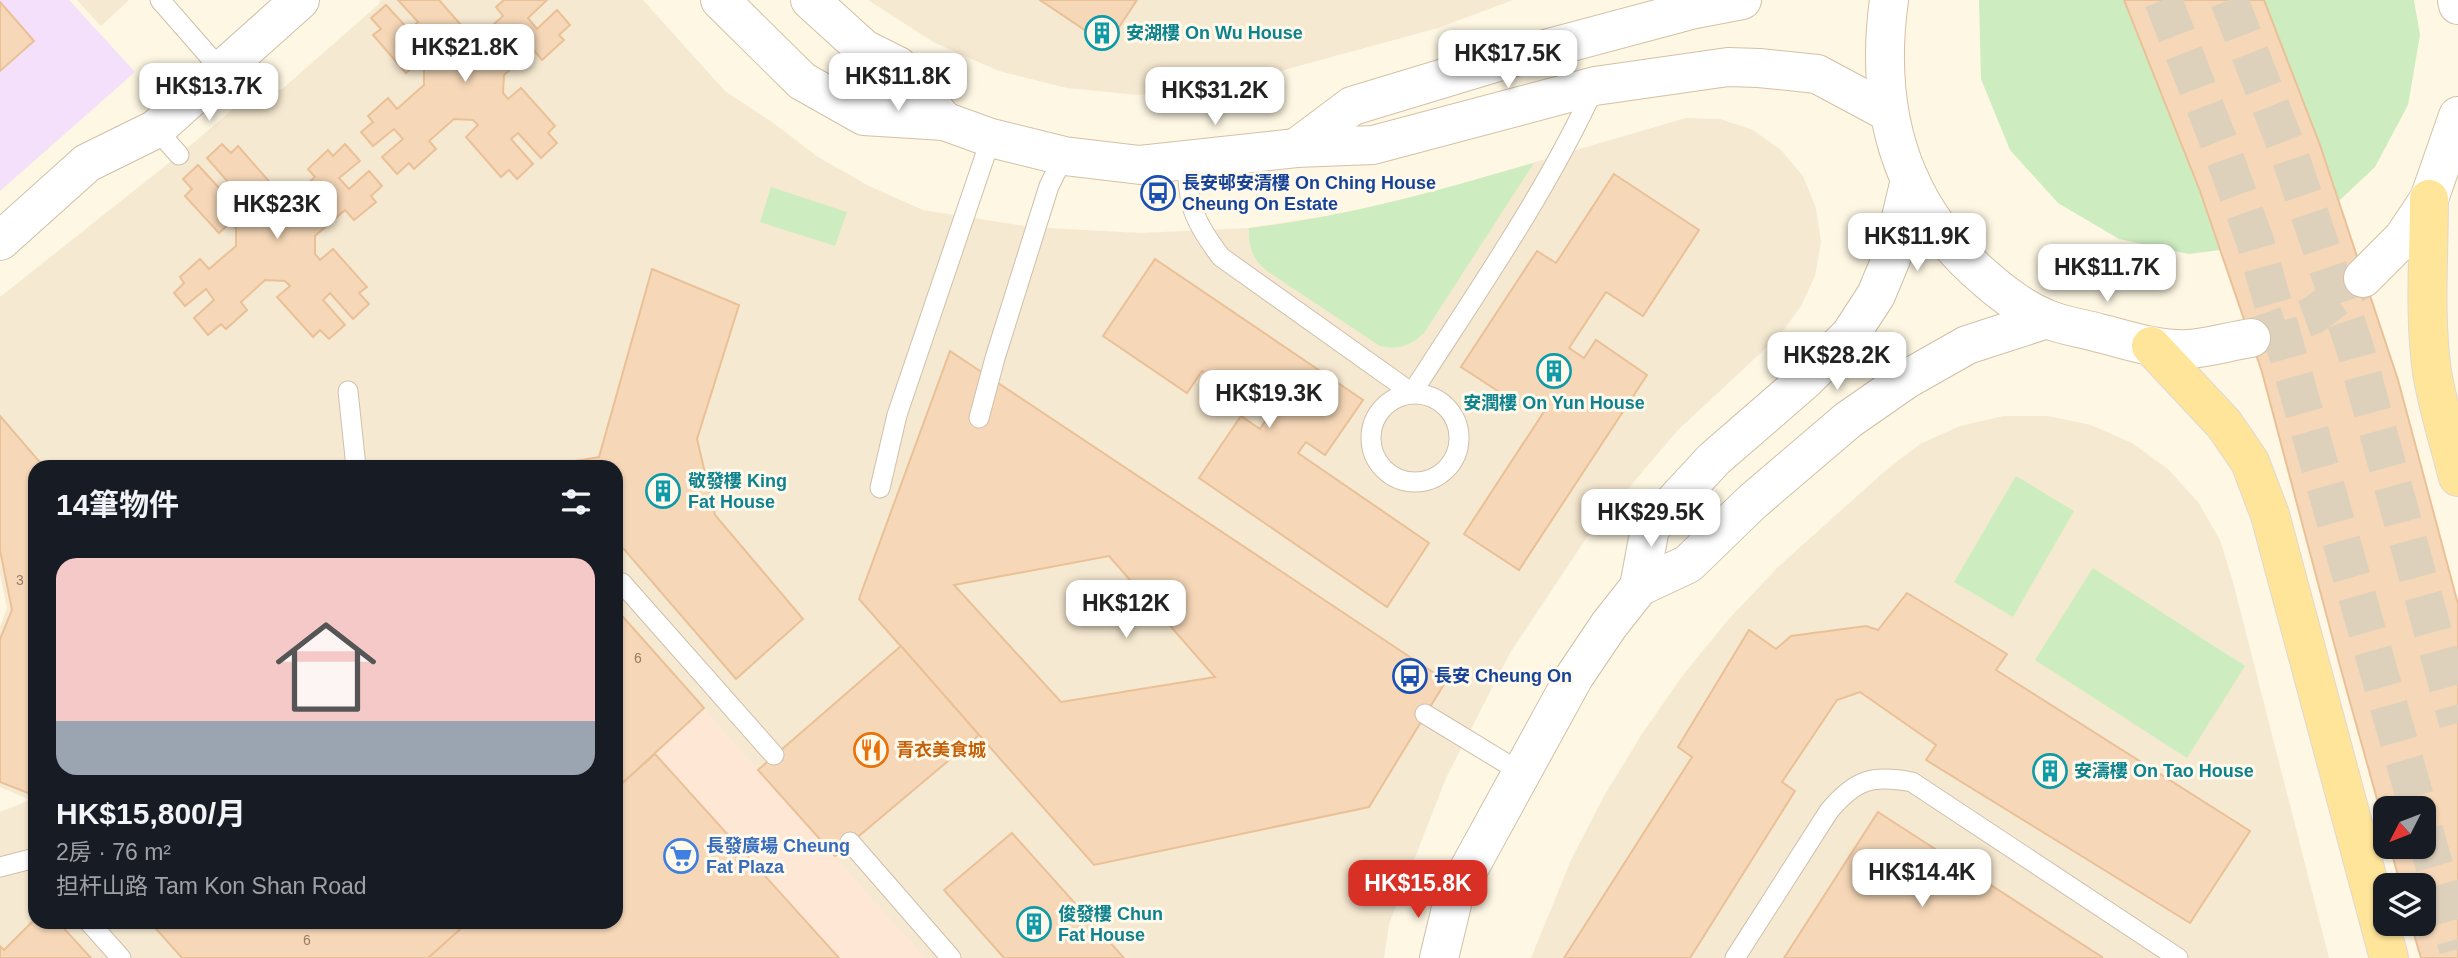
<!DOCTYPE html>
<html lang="zh-TW">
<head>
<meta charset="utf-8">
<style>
  body { margin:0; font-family:Helvetica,"Noto Sans TC",sans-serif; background:#20242c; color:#f1f3f6; height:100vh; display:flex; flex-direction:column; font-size:26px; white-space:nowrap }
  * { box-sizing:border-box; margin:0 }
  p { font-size:23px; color:#9ea1a6 }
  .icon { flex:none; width:38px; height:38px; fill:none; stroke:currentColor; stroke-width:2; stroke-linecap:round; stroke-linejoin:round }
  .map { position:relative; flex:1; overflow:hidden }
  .sheet { position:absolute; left:28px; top:460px; width:595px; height:469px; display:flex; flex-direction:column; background:#171b24; border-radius:21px; box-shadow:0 2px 5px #0004 }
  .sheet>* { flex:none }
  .needle { width:46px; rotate:228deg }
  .controls { position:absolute; left:2373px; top:796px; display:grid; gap:14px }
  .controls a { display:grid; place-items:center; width:63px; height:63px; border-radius:14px; background:#171b24; box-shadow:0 2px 5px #0004; font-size:35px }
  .price { position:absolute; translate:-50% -60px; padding:0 16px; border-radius:14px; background:#fff; color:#222; font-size:23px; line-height:46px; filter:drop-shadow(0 2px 4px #0008) }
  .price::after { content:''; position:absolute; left:50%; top:42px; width:21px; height:16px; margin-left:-10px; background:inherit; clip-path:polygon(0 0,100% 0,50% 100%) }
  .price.current { background:#d93025; color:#fff }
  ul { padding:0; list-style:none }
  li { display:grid; align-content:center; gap:14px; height:371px; padding:0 28px }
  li+li { border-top:2px solid #363941 }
  li span { display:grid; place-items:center; height:217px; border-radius:21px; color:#555 }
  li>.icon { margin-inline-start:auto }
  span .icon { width:126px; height:126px; fill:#fffc; stroke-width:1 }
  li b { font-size:30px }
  h2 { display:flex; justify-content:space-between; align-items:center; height:84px; padding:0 28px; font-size:30px }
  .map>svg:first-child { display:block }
  .residential { fill:#f6e9d1; fill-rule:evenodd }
  .commercial { fill:#ffe7d6 }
  .education { fill:#f4e0fa }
  .green { fill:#cdedc0 }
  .building { fill:#f6d8b8; stroke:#eac097; stroke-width:2; fill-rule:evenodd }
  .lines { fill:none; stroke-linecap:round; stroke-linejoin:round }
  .secondary-tunnel { stroke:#ddd1bc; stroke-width:38; stroke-dasharray:38 19; stroke-linecap:butt }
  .primary-tunnel { stroke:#ddd1bc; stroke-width:38; stroke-dasharray:38 19; stroke-linecap:butt }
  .service-casing { stroke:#d0bfa9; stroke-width:21 }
  .minor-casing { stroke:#d0bfa9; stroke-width:40 }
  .tertiary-casing { stroke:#d0bfa9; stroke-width:40 }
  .secondary-casing { stroke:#d4c0a5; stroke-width:40 }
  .primary-casing { stroke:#dfd8d3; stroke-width:40 }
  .service { stroke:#fff; stroke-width:19 }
  .minor { stroke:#fff; stroke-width:38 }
  .tertiary { stroke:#fff; stroke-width:38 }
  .secondary { stroke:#fff; stroke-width:38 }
  .primary { stroke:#ffe599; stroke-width:38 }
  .labels { text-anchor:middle; stroke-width:6; stroke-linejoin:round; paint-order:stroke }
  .number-label { font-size:14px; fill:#987c63 }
  .culture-label { font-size:18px; font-weight:bold; fill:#0d838f; stroke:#fff9eb; text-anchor:start }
  .transit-label { font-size:18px; font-weight:bold; fill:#164399; stroke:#fff9eb; text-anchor:start }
  .food-label { font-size:18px; font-weight:bold; fill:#c56008; stroke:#fff9eb; text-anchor:start }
  .shop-label { font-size:18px; font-weight:bold; fill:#366cbe; stroke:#fff9eb; text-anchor:start }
</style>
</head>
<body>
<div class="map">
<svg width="2458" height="958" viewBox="0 0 2458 958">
  <rect width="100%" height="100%" fill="#fef7e3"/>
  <g class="residential">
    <path d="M77,0H129L101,26Z"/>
    <path d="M380,0H643L725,91L772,122L818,157L869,186L923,210L1031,227L1140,233L1249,228L1347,213L1436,191L1686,118L1720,119L1753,130L1781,150L1803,176L1816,208L1821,242L1815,276L1801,306L1780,335L1678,430L1587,537L1510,653L1446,778L1389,924L1384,958H0V812L30,800L0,787V627L7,608L0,574V297L179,155L251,94L282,89L379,4ZM35,467H616V922H35Z"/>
    <path d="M868,0H1513L1438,28L1207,91L1137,95L1067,88L999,71L935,43Z"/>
    <path d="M2004,416H2048L2091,425L2132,443L2168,469L2198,502L2220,540L2233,582L2329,958H1531L1571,860L1604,796L1642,734L1683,675L1728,620L1778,567L1885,471L1920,444L1960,426Z"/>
  </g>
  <path class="commercial" d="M616,609L925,958H182L150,922H616Z"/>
  <path class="education" d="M0,0H69L135,72L0,191Z"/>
  <g class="green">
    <path d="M1979,0H2414L2420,35L2408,105L2375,167L2323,216L2259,245L2189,254L2119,239L2058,203L2010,150L1981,79Z"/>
    <path d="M1534,163L1424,333C1410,346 1399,350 1380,346L1270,273C1253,261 1248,248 1249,228C1347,217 1440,190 1534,163Z"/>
    <path d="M771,187L847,212L835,246L760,222Z"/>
    <path d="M2016,476L2074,511L2013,617L1954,582Z"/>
    <path d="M2093,568L2245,666L2187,758L2035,660Z"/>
  </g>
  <g class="building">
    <path d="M398,0H439L461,25L448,36L453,42H474L503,16L496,7L504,0H547L528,18L537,29L557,10L570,25L559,35L564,40L542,60L533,49L504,75L503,93L508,99L521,88L555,126L548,133L557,143L541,158L518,133L511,139L533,164L517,179L509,170L501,177L466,137L478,125L473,120L454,119L429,141L436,149L414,169L409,163L397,174L382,157L403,139L394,129L373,146L361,132L373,122L368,116L388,98L397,109L424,85V68L419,62L406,73L373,35L381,29L371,18L386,5L409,30L418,22Z"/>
    <path d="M1040,0H1137L1107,45Z"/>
    <path d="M2124,0H2264L2320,145L2398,380L2458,604V958H2421L2411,924H2424V886H2401L2390,847H2424V808H2385V828L2340,666L2262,372L2200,191Z"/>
    <path d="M0,2L34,41L0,71Z"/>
    <path d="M222,144L231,153L238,146L273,186L260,197L265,202L286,203L315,177L308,169L328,150L333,156L345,144L360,161L339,178L349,189L369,171L382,186L371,196L376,202L354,220L345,210L315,236V254L320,260L333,249L367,287L359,293L369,304L353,319L330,293L323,300L345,325L329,339L320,330L313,337L277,297L290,286L285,281L265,280L241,302L247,310L226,329L221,324L208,335L194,318L214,300L206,289L185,306L174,293L184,283L180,277L200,259L209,269L236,246V228L231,222L219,233L185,196L192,189L183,179L198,165L221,190L229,183L207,158Z"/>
    <path d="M1614,174L1699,230L1643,316L1606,292L1569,348L1584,358L1596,340L1647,375L1519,570L1464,534L1549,404L1536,396L1527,410L1461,367L1537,251L1556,263Z"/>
    <path d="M1155,259L1363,400L1325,455L1306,442L1298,453L1429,543L1387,607L1199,478L1241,416L1260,429L1268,416L1202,371L1187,393L1103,336Z"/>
    <path d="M652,269L739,305L697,439L715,515L803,619L736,679L616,540V467H540L599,457Z"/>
    <path d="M950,351L1446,681L1369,807L1094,865L859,599ZM1109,556L1215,677L1061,702L954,585Z"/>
    <path d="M0,416L44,467H35V774L28,793L0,782V639L12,610L0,550Z"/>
    <path d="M1907,593L2007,654L1996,670L2250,831L2190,923L1926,760L1936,745L1860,692L1837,700L1782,782L1795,791L1690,958H1564L1692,757L1678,747L1749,630L1776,649L1791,636L1866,626L1878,630Z"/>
    <path d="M616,609L704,708L616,789Z"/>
    <path d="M901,646L979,735L835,856L758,770Z"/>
    <path d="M655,754L839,958H428L468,922H616V789Z"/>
    <path d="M1878,812L2102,957V958H1784Z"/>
    <path d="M1012,833L1124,958H1004L944,890Z"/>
    <path d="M35,919V922H58L91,958H0V946L4,950Z"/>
    <path d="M150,922H468L428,958H182Z"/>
  </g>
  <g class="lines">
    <path class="secondary-tunnel" d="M2251,338L2312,316L2363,278"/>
    <g class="primary-tunnel">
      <path d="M2163,0L2222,150L2255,241L2418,808"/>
      <path d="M2229,0L2290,156L2355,348L2458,723"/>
      <path d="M2424,830L2458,949"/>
    </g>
    <g class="service-casing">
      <g id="service">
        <path d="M160,0L222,71"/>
        <path d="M156,129L179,155"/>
        <path d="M1187,160C1188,206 1193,220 1221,257L1412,393C1476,293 1545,195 1595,86"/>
        <path d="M348,391L356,467"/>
        <circle cx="1415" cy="438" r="44"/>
        <path d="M979,418L995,358L1049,186L1064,156"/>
        <path d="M880,488L897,415L991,138"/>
        <path d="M616,585L622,583L774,755"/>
        <path d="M1425,714L1522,773"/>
        <path d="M850,842L951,958"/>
        <path d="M0,867L35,858"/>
        <path d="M1379,873L1454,896"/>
        <path d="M89,922L121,958"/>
        <path d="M1735,958L1829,811C1855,780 1872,774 1912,782L2178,958"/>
      </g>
    </g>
    <g class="minor-casing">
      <path id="minor" d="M0,241L87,163L156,129L300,0"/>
    </g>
    <g class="tertiary-casing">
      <g id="tertiary">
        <path d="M1639,587L1650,528L1714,459L1804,381L1850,335L1876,295L1891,259L1910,180"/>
        <path d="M1439,958L1454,896L1574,677L1609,625L1639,587L1688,564L1752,502L1848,420L1907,379L1967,345L2047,319"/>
      </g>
    </g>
    <g class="secondary-casing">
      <g id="secondary">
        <path d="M720,0L802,81L864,116L944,121L991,138L1064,156L1140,165L1296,148L1373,145L1595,86L1728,67L1759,68L1817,74L1888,112"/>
        <path d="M810,0L864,49L898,66L944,121"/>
        <path d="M1889,0C1874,108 1900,206 1985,278C2003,294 2025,310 2047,319C2063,326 2082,328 2099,333C2128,340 2158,351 2188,349C2209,348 2230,341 2251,338"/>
        <path d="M2457,0L2458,5"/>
        <path d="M1296,148L1352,106L1504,60L1695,9L1742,0"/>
        <path d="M2363,278L2403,238L2429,199L2458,116"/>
      </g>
    </g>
    <g class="primary-casing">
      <g id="primary">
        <path d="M2429,199C2429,256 2424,315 2432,372C2438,408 2449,442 2458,477"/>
        <path d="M2151,346L2224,424L2250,462L2270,515L2389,958"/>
      </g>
    </g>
    <use href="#service" class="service"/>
    <use href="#minor" class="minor"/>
    <use href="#tertiary" class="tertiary"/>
    <use href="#secondary" class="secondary"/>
    <use href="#primary" class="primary"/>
  </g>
  <defs>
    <g id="building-ring" transform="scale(1.75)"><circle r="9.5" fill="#fff9eb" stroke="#0f9aa8" stroke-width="1.5"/><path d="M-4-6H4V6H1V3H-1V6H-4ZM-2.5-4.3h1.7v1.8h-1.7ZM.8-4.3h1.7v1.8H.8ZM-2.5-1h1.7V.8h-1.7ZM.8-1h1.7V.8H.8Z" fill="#0f9aa8"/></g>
    <g id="bus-ring" transform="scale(1.75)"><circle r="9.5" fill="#fff9eb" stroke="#1a4fb4" stroke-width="1.5"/><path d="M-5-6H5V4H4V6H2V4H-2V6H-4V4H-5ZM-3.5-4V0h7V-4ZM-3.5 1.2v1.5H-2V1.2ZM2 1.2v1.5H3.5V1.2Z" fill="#1a4fb4"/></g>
    <g id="restaurant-ring" transform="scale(1.75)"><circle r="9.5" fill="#fff9eb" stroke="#e8710a" stroke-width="1.5"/><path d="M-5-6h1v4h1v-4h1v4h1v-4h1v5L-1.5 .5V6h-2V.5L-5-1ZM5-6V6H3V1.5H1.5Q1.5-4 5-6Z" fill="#e8710a"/></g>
    <g id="supermarket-ring" transform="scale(1.75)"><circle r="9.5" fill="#fff9eb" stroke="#3f7fe0" stroke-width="1.5"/><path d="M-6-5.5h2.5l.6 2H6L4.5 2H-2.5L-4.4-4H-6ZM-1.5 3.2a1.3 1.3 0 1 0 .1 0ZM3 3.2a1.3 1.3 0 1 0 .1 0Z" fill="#3f7fe0"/></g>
  </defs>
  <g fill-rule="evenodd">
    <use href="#building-ring" x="1102" y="33"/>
    <use href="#bus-ring" x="1158" y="193"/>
    <use href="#building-ring" x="1554" y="371"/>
    <use href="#building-ring" x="663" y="491"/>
    <use href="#bus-ring" x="1410" y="676"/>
    <use href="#restaurant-ring" x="871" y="750"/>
    <use href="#building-ring" x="2050" y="771"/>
    <use href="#supermarket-ring" x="681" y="856"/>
    <use href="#building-ring" x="1034" y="924"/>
  </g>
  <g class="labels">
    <g class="number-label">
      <text x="20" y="585">3</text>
      <text x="638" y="663">6</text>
      <text x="307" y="945">6</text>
    </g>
    <g class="culture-label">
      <text x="1126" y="39">安湖樓 On Wu House</text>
      <text x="1554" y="409" text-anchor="middle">安潤樓 On Yun House</text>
      <text x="688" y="487">敬發樓 King<tspan x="688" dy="21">Fat House</tspan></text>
      <text x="2074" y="777">安濤樓 On Tao House</text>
      <text x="1058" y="920">俊發樓 Chun<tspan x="1058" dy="21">Fat House</tspan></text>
    </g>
    <g class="transit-label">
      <text x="1182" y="189">長安邨安清樓 On Ching House<tspan x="1182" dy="21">Cheung On Estate</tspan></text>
      <text x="1434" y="682">長安 Cheung On</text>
    </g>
    <g class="food-label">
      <text x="896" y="756">青衣美食城</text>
    </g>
    <g class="shop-label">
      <text x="706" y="852">長發廣場 Cheung<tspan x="706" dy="21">Fat Plaza</tspan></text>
    </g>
  </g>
</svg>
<div class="controls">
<a><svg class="needle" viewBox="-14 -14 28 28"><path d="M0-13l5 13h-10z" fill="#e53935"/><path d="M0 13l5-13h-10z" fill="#9ea1a6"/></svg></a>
<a><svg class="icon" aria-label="layers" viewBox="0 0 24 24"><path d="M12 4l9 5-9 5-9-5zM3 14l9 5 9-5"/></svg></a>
</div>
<b class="price" style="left:465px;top:84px">HK$21.8K</b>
<b class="price" style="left:1508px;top:90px">HK$17.5K</b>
<b class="price" style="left:898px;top:113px">HK$11.8K</b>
<b class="price" style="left:209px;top:123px">HK$13.7K</b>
<b class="price" style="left:1215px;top:127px">HK$31.2K</b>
<b class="price" style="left:277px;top:241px">HK$23K</b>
<b class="price" style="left:1917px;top:273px">HK$11.9K</b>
<b class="price" style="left:2107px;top:304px">HK$11.7K</b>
<b class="price" style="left:1837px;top:392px">HK$28.2K</b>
<b class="price" style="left:1269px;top:430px">HK$19.3K</b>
<b class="price" style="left:1651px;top:549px">HK$29.5K</b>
<b class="price" style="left:1126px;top:640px">HK$12K</b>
<b class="price" style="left:1922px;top:909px">HK$14.4K</b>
<b class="price current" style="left:1418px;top:920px">HK$15.8K</b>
<section class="sheet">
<h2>14筆物件<svg class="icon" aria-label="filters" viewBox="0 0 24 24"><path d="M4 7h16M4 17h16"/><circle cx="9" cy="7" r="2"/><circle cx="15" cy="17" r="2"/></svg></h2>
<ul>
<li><span style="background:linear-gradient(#f6c9c9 75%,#9aa5b1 0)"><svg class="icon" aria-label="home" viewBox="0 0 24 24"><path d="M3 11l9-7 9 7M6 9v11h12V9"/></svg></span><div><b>HK$15,800/月</b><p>2房 · 76 m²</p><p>担杆山路 Tam Kon Shan Road</p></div></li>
</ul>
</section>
</div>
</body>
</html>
